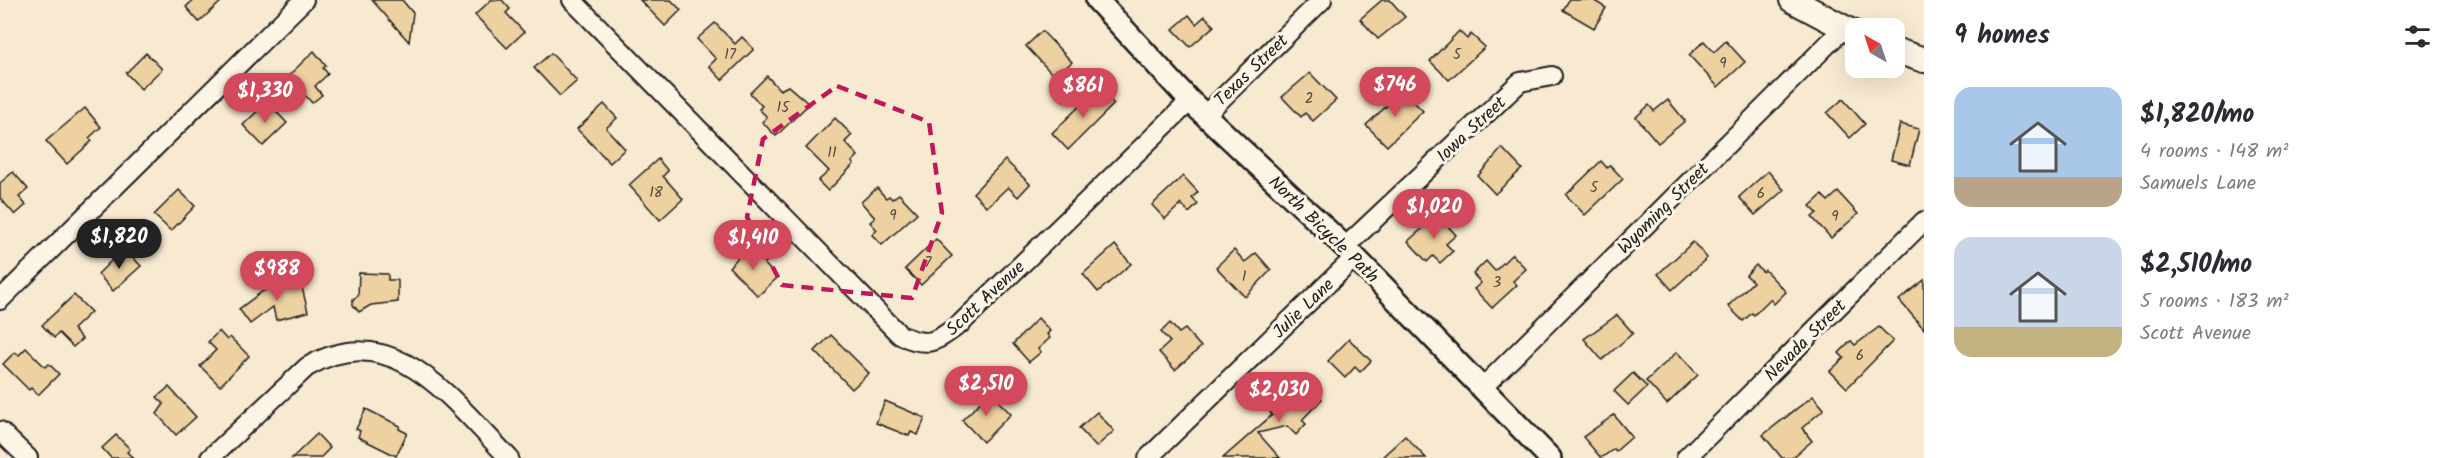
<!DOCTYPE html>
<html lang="en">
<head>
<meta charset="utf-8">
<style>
  body { margin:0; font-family:Kalam,sans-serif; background:#f7f7f7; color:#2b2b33; height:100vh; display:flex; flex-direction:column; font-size:22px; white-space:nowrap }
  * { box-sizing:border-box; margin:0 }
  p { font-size:20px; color:#7c7c81 }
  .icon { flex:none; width:33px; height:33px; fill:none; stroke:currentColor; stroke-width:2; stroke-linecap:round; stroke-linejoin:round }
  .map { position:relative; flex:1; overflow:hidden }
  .panel { display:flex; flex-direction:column; background:#fff; width:540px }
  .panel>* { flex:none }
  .needle { width:39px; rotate:321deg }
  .buttons { position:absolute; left:1845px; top:18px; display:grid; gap:12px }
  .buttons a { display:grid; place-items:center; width:60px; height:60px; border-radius:12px; background:#fff; box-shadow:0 6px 24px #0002; font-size:30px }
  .price { position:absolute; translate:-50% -51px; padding:0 14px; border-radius:21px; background:#d1495b; color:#fff; font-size:20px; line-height:39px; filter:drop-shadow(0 2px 3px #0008) }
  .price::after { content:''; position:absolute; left:50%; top:36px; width:18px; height:14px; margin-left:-9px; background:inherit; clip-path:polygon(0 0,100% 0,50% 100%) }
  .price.current { background:#222; color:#fff }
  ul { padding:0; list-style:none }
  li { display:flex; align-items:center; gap:18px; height:150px; padding:0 30px }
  li span { display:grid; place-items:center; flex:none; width:168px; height:120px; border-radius:18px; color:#555 }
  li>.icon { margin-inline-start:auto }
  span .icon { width:72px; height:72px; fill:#fffc; stroke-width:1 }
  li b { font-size:26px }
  h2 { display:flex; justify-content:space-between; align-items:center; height:72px; padding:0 30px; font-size:26px }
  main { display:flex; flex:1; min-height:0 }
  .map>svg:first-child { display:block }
  .building { fill:#eed1a1; stroke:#1c1c1c; stroke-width:1.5 }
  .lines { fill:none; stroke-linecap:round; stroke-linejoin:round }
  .minor-casing { stroke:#1c1c1c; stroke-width:22 }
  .tertiary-casing { stroke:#1c1c1c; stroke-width:26 }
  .secondary-casing { stroke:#1c1c1c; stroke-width:28 }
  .minor { stroke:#fcf5e5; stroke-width:18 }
  .tertiary { stroke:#fcf5e5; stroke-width:21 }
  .secondary { stroke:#fcf5e5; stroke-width:24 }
  .marked { fill:none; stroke:#c2185b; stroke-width:4.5; stroke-dasharray:12 8; stroke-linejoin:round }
  .labels { text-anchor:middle; stroke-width:6; stroke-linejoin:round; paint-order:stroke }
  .number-label { font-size:15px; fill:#50493d }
  .street-label { font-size:18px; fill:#1c1c1c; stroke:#fcf5e5 }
</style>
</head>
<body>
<main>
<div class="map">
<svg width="1924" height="458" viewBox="0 0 1924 458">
  <rect width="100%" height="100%" fill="#f8ead1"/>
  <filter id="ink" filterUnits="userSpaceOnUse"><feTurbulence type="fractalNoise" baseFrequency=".0167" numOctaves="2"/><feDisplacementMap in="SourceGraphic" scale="12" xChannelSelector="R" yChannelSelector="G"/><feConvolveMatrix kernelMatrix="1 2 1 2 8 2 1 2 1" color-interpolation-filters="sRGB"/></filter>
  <g filter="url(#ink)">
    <g class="building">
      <path d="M193,0H223L199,22L186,7Z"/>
      <path d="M372,0H402L413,13L409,42Z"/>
      <path d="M491,0H502L510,9L506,13L524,32L507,48L475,15Z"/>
      <path d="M640,0H671L681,10L665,26Z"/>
      <path d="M1382,0H1390L1405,17L1378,39L1360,19Z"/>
      <path d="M1569,0H1593L1606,8L1594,28L1563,10Z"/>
      <path d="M1189,15L1196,24L1205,16L1214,26L1190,47L1173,29Z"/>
      <path d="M715,23L735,44L742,37L754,49L722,80L709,66L716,59L697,39Z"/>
      <path d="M1042,31L1072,62L1055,77L1026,46Z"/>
      <path d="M1459,31L1467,39L1471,34L1485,47L1449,80L1430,61Z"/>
      <path d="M1704,41L1714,52L1726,41L1745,62L1718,87L1689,55Z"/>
      <path d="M314,51L326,66L323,68L328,74L315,86L322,95L312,103L305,95L299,100L283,81Z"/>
      <path d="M146,53L162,69L141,89L126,73Z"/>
      <path d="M551,53L577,81L560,96L534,68Z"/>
      <path d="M1310,73L1336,100L1313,121L1305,113L1301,117L1282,97Z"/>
      <path d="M767,76L780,90L788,86L809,104L776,136L762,122L767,117L759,109L762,106L750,93Z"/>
      <path d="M1098,88L1114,104L1068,150L1052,133Z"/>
      <path d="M1403,91L1423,111L1387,146L1366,125Z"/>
      <path d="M1843,99L1865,124L1850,138L1827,113Z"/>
      <path d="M1668,100L1685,121L1658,143L1636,117L1649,105L1654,111Z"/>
      <path d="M267,102L287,123L263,146L243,125Z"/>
      <path d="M604,104L617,118L606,128L625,149L610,163L577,129Z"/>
      <path d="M85,108L101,127L89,138L92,141L67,164L46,141Z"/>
      <path d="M835,118L852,135L845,142L858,156L852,162L854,164L828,191L818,181L829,171L806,148Z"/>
      <path d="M1900,124L1919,129L1910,165L1891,160Z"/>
      <path d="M1502,148L1522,169L1495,194L1478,176Z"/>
      <path d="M658,159L668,171L663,176L683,199L660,220L629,185Z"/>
      <path d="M1005,160L1030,184L1018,197L1008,187L987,207L973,193Z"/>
      <path d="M1601,161L1607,168L1610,165L1623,179L1585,215L1566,195Z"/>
      <path d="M1768,171L1784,190L1755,215L1739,197Z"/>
      <path d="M13,172L28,189L19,197L26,205L15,215L0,198V183Z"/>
      <path d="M1183,176L1198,192L1192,198L1198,204L1189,213L1181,204L1165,219L1152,205Z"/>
      <path d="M877,188L886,198L889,196L892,199L899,194L917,213L882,245L872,235L877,230L870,222L875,218L861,202Z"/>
      <path d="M179,190L195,206L171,231L154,215Z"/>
      <path d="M1838,192L1858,214L1831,238L1812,217L1817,213L1810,206L1822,195L1828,201Z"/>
      <path d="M1438,215L1456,235L1446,244L1453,251L1440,263L1433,256L1427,262L1408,241Z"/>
      <path d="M936,239L952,256L921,285L905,269Z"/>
      <path d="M1693,242L1707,258L1672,290L1658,274Z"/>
      <path d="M1115,245L1131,264L1098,292L1083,274Z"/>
      <path d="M749,246L777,278L758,296L729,267Z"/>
      <path d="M124,248L141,266L113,291L98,274Z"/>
      <path d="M1234,250L1245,262L1256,253L1271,270L1245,297L1216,267Z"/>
      <path d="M1512,254L1526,269L1513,281L1517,285L1492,308L1474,289L1481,283L1473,274L1486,261L1495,271Z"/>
      <path d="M1756,265L1763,272L1765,270L1786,292L1774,304L1770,299L1754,315L1752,313L1743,321L1728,306L1753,282L1746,275Z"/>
      <path d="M359,273L388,274V280H398V302L371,305L359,312L353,305V299L358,296Z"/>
      <path d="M292,278L294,284L301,283L308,312L276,320L273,307L250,324L239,309L263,291L280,287L278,282Z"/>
      <path d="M1924,280V329L1899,300Z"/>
      <path d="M74,295L91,312L73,329L82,339L73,347L59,333L54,338L42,325Z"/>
      <path d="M1617,315L1633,333L1602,360L1584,339Z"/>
      <path d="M1038,318L1050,331L1047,334L1050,338L1038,349L1041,352L1029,362L1013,344Z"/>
      <path d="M1170,323L1179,333L1185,329L1201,347L1175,370L1159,352L1170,342L1161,332Z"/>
      <path d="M1879,327L1893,341L1847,388L1830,371L1844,358L1839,353L1851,341L1855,345Z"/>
      <path d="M219,331L227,340L230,337L249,356L220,386L200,366L216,350L208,342Z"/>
      <path d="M831,335L869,373L852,389L815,351Z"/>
      <path d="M1349,339L1371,361L1360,372L1355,367L1345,378L1328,361Z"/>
      <path d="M26,348L45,367L49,364L59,374L38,395L31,388L29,390L3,364L15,352L19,355Z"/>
      <path d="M1677,352L1698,375L1667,404L1646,381Z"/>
      <path d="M1633,373L1647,387L1628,405L1614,391Z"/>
      <path d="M1306,382L1322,399L1302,420L1306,424L1296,435L1287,426L1258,433L1280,458H1223L1272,415L1270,412L1290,391L1293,394Z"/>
      <path d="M169,387L196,417L176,435L157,414L164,404L157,397Z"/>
      <path d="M990,393L1011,414L983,442L962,420Z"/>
      <path d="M1813,396L1824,409L1802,428L1812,441L1792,458H1782L1763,435Z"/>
      <path d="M885,401L925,418L918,435L911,432L909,436L876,423Z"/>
      <path d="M366,409L400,426L399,429L407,433L396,456L358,437L360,431L356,429Z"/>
      <path d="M1097,412L1114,431L1096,447L1079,428Z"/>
      <path d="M1614,415L1632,437L1616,451L1614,449L1601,458L1583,437Z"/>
      <path d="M317,434L330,448L320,458H292Z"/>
      <path d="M116,435L130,449L127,452L133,458H111L102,448Z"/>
      <path d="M1405,436L1426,458H1381Z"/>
    </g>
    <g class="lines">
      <g class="minor-casing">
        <g id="minor">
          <path d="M572,0L900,335C929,348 935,342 960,324L1190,101"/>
          <path d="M1205,115L1322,0"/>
          <path d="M1345,247L1520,82L1552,76"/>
          <path d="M0,300L304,0"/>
          <path d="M1482,388L1843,29"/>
          <path d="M0,431L28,458"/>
          <path d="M210,458L307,367C394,315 454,403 509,458"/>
          <path d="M1148,458L1354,258"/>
          <path d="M1686,458L1924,221"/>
        </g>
      </g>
      <g class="tertiary-casing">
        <path id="tertiary" d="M1097,0L1190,101L1345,247L1550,458"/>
      </g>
      <g class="secondary-casing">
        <g id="secondary">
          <path d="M1792,0L1856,34"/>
          <path d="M1894,50L1924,60"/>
        </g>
      </g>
      <use href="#minor" class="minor"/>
      <use href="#tertiary" class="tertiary"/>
      <use href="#secondary" class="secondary"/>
    </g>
  </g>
  <path class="marked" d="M837,86L929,122L942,213L912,298L782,285L747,217L763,139Z"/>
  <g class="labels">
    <g class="number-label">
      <text x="730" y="59">17</text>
      <text x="1457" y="59">5</text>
      <text x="1723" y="68">9</text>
      <text x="1309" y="103">2</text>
      <text x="783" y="112">15</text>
      <text x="832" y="157">11</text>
      <text x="1594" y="192">5</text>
      <text x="656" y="197">18</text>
      <text x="1761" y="198">6</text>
      <text x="893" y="220">9</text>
      <text x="1835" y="221">9</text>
      <text x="928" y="267">7</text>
      <text x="1244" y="281">1</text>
      <text x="1497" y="287">3</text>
      <text x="1860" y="360">6</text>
    </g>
    <g class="street-label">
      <text transform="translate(1251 70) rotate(-44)" y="6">Texas Street</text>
      <text transform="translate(1471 129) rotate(-43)" y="6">Iowa Street</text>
      <text transform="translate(1663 208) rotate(-45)" y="6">Wyoming Street</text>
      <text transform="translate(1324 229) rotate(44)" y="6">North Bicycle Path</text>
      <text transform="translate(985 298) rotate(-43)" y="6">Scott Avenue</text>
      <text transform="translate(1303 308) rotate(-44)" y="6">Julie Lane</text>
      <text transform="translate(1805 340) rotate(-45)" y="6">Nevada Street</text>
    </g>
  </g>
</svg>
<div class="buttons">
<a><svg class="needle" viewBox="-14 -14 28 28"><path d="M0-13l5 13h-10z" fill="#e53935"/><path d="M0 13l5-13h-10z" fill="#7c7c81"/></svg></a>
</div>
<b class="price" style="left:1395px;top:118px">$746</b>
<b class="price" style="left:1083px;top:119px">$861</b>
<b class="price" style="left:265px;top:124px">$1,330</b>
<b class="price" style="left:1434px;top:240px">$1,020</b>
<b class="price current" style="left:119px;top:270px">$1,820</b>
<b class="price" style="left:753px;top:271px">$1,410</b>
<b class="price" style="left:277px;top:302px">$988</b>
<b class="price" style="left:986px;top:417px">$2,510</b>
<b class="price" style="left:1279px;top:423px">$2,030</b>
</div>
<section class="panel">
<h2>9 homes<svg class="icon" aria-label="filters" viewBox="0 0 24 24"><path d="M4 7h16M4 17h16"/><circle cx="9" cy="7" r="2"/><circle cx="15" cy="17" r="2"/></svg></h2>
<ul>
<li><span style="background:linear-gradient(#a9c7e8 75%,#b9a48a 0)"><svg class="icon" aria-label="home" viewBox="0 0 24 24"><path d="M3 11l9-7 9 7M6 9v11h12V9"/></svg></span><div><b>$1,820/mo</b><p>4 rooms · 148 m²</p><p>Samuels Lane</p></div></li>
<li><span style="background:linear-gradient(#c9d6e8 75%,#c2b280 0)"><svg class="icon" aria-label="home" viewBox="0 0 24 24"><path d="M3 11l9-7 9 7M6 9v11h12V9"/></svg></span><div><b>$2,510/mo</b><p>5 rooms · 183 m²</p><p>Scott Avenue</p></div></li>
</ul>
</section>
</main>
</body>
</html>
